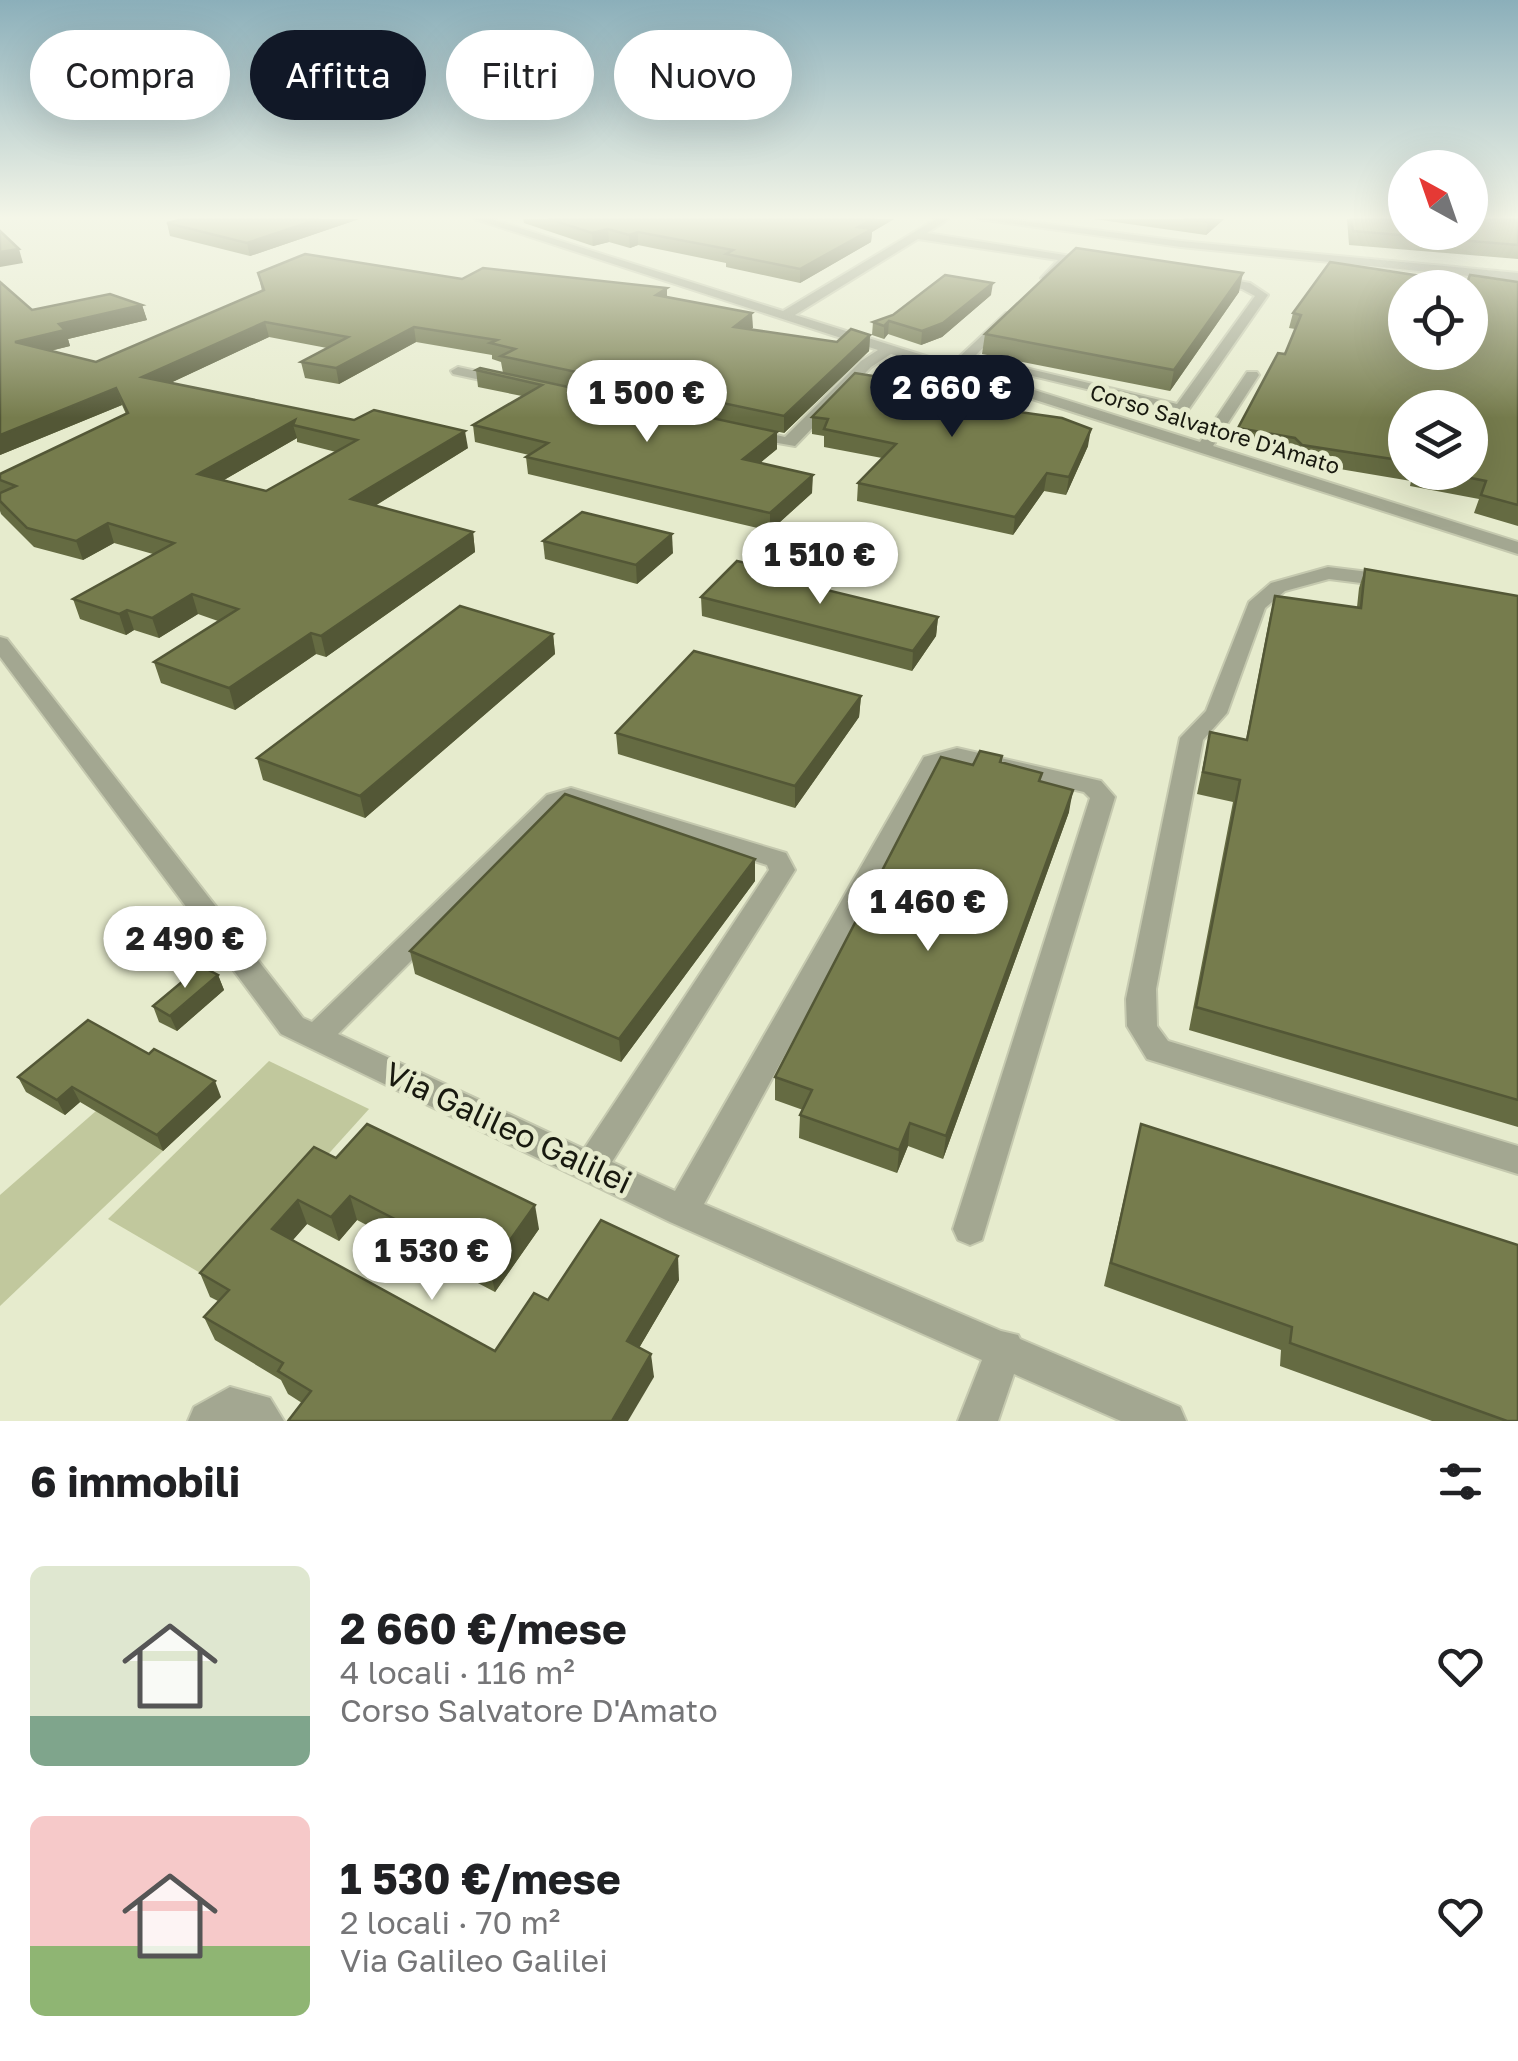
<!DOCTYPE html>
<html lang="it">
<head>
<meta charset="utf-8">
<style>
  body { margin:0; font-family:"Golos Text",sans-serif; background:#f2f2f2; color:#202124; height:100vh; display:flex; flex-direction:column; font-size:38px; white-space:nowrap }
  * { box-sizing:border-box; margin:0 }
  p { font-size:32px; color:#757577 }
  .icon { flex:none; width:55px; height:55px; fill:none; stroke:currentColor; stroke-width:2; stroke-linecap:round; stroke-linejoin:round }
  .map { position:relative; height:1421px; overflow:hidden }
  .details { display:flex; flex-direction:column; background:#fff; flex:1 }
  .details>* { flex:none }
  .hud { position:absolute; left:30px; top:30px; width:1000px; height:90px; display:flex; gap:20px }
  .needle { width:65px; rotate:320deg }
  .controls { position:absolute; left:1388px; top:150px; display:grid; gap:20px }
  .controls a { display:grid; place-items:center; width:100px; height:100px; border-radius:50%; background:#fff; box-shadow:0 10px 40px #0002; font-size:50px }
  .price { position:absolute; translate:-50% -85px; padding:0 22px; border-radius:35px; background:#fff; color:#222; font-size:32px; line-height:65px; filter:drop-shadow(0 2px 5px #0008) }
  .price::after { content:''; position:absolute; left:50%; top:60px; width:30px; height:22px; margin-left:-15px; background:inherit; clip-path:polygon(0 0,100% 0,50% 100%) }
  .price.selected { background:#111827; color:#fff }
  ul { padding:0; list-style:none }
  li { display:flex; align-items:center; gap:30px; height:250px; padding:0 30px }
  li span { display:grid; place-items:center; flex:none; width:280px; height:200px; border-radius:15px; color:#555 }
  li>.icon { margin-inline-start:auto }
  span .icon { width:120px; height:120px; fill:#fffc; stroke-width:1 }
  li b { font-size:42px }
  h2 { display:flex; justify-content:space-between; align-items:center; height:120px; padding:0 30px; font-size:42px }
  .tag { padding:0 35px; border-radius:45px; background:#fff; box-shadow:0 10px 40px #0002; font-size:35px; line-height:90px }
  .tag.selected { background:#111827; color:#fff }
  .map>svg:first-child { display:block }
  .green { fill:#c1c89d }
  .lines { fill:none; stroke-linecap:round; stroke-linejoin:round }
  .minor-casing { stroke:#c5c9af; stroke-width:4 }
  .minor { fill:#a3a791; fill-rule:evenodd }
  .wall { fill:#656b42; fill-rule:evenodd }
  .shaded-wall { fill:#535736 }
  .building { fill:#767c4d; stroke:#535736; stroke-width:2.5; fill-rule:evenodd }
  .labels { text-anchor:middle; stroke-width:10; stroke-linejoin:round; paint-order:stroke }
  .far-street-label { font-size:22px; fill:#18190f; stroke:#e6ebcd }
  .near-street-label { font-size:32px; fill:#18190f; stroke:#e6ebcd }
</style>
</head>
<body>
<div class="map">
<svg width="1518" height="1421" viewBox="0 0 1518 1421">
  <rect width="100%" height="100%" fill="#e6ebcd"/>
  <g class="green">
    <path d="M269,1061L369,1109L214,1281L108,1219Z"/>
    <path d="M96,1111L163,1151L0,1306V1195Z"/>
  </g>
  <g class="lines">
    <g class="minor-casing">
      <g id="minor">
        <path d="M475,219H491L783,311L936,219H948L927,233L1071,256V260L1047,282L1041,278L1058,260L918,239L795,315L1200,442L1247,372H1257L1259,375L1213,446L1518,542V554L891,354L871,367L795,446L744,437L742,434L750,429L785,437L861,361L878,350Z"/>
        <path d="M978,219H1008L1181,241L1518,273V281L1181,247Z"/>
        <path d="M1211,276L1250,283L1268,295L1186,413L958,358L1006,313L1013,317L1011,320L975,356L1177,404L1255,296L1242,289L1207,283V277Z"/>
        <path d="M458,367L509,378L511,381L504,385L453,374L451,371Z"/>
        <path d="M1328,567L1393,575L1403,581L1393,587L1329,579L1285,591L1265,608L1227,713L1203,740L1156,989L1157,1026L1168,1041L1518,1146V1174L1147,1059L1127,1026L1126,999L1180,738L1206,711L1249,602L1271,583Z"/>
        <path d="M0,637L7,639L303,1018L312,1022L547,795L571,788L786,853L795,870L612,1162L675,1191L924,757L957,748L1101,781L1115,797L982,1240L970,1245L958,1240L953,1229L1090,798L1084,792L957,762L941,767L704,1204L1001,1331L1018,1335L1020,1339L1180,1407L1186,1421H1121L1014,1374L998,1421H958L982,1360L670,1222L281,1034L0,657ZM571,804L767,865L769,870L584,1149L338,1034L565,807Z"/>
        <path d="M230,1387L270,1398L284,1421H188L194,1407Z"/>
      </g>
    </g>
    <use href="#minor" class="minor"/>
  </g>
  <g class="wall">
    <path d="M359,219L250,256L170,236L167,223Z"/>
    <path d="M523,219H894L872,232L871,242L800,283L726,267V263L638,245L630,248L609,242L593,246L524,223Z"/>
    <path d="M1094,219H1224L1206,235Z"/>
    <path d="M1347,219H1518V259L1349,245Z"/>
    <path d="M258,273L462,279L667,297L752,313L751,329L837,342L870,335L869,351L784,433L503,373L501,362L492,359V355L416,342L339,384L305,378L301,362L327,348L269,337L170,383L468,448L375,506L473,532L475,552L326,657L316,654L235,710L161,683L154,662L218,621L198,614L159,638L134,630L126,635L80,619L73,599L153,554L114,543L83,560L34,547L1,514L0,511V474L126,414L122,405L0,455L32,310L142,305L147,320L68,339L70,346L50,351L96,362L262,291ZM297,438V442L336,452L266,491L224,480Z"/>
    <path d="M1518,282V526L1474,513L1479,499L1410,486L1411,481L1298,462L1291,455L1234,445L1238,428L1285,354L1295,329L1289,328L1293,313L1467,283ZM1405,408L1470,472H1405Z"/>
    <path d="M1239,292L1170,391L982,354L985,334Z"/>
    <path d="M991,295L942,337L921,345L888,334L884,339L872,335L873,322Z"/>
    <path d="M476,370L777,432V449L760,463L812,493L770,531L528,474L526,457L529,455L475,442L473,425L522,396L478,387Z"/>
    <path d="M968,390L959,404L1088,446L1066,495L1044,491L1013,535L857,501L858,483L882,458L824,447V436L812,434V417Z"/>
    <path d="M543,541L673,553L637,584L545,559Z"/>
    <path d="M767,568V575L938,617L936,636L912,671L702,616L701,597Z"/>
    <path d="M1365,569L1518,596V1127L1189,1030L1233,802L1197,794L1210,732L1246,740L1270,616L1275,596L1357,607L1359,588Z"/>
    <path d="M553,634L555,654L365,818L263,780L257,758Z"/>
    <path d="M861,696L859,717L795,808L618,754L616,733Z"/>
    <path d="M1002,756V763L1041,782L1069,812L943,1159L908,1146L897,1173L799,1138L800,1115L803,1110L775,1100V1077L973,765Z"/>
    <path d="M755,881L621,1062L415,974L410,951Z"/>
    <path d="M218,975L224,990L177,1031L159,1022L153,1006Z"/>
    <path d="M18,1077L221,1097L163,1151L80,1102L65,1115L26,1092Z"/>
    <path d="M1141,1124L1518,1421H1432L1280,1366L1281,1350L1104,1286Z"/>
    <path d="M336,1158L539,1229L495,1292L357,1220L339,1241L307,1224L293,1240L495,1351L548,1300L679,1280L639,1348L654,1377L302,1403L288,1394L281,1380L215,1340L204,1317L218,1301L210,1297L200,1273Z"/>
  </g>
  <g class="shaded-wall">
    <path d="M319,219H359L250,256L247,243Z"/>
    <path d="M872,219H894L872,232L871,242L800,283V269L858,227Z"/>
    <path d="M1212,219H1224L1206,235L1208,222Z"/>
    <path d="M608,229L609,242L593,246L592,233Z"/>
    <path d="M638,232V245L630,248L629,235Z"/>
    <path d="M19,249L23,263L0,267V252Z"/>
    <path d="M1243,273L1239,292L1170,391L1174,370Z"/>
    <path d="M993,283L991,295L942,337L921,345L922,331Z"/>
    <path d="M667,288V303L656,295Z"/>
    <path d="M142,305L147,320L68,339L70,346L21,358L15,342L59,324Z"/>
    <path d="M752,313L753,328L734,342V327Z"/>
    <path d="M889,321L888,334L884,339V326Z"/>
    <path d="M265,322L269,337L147,394L142,377Z"/>
    <path d="M414,327L416,342L339,384L336,368Z"/>
    <path d="M870,335L869,351L784,433V416Z"/>
    <path d="M970,374L968,390L948,419L950,402Z"/>
    <path d="M116,388L122,405L0,455V435Z"/>
    <path d="M295,420L293,425L297,438L203,492L198,474Z"/>
    <path d="M1091,429L1088,446L1066,495L1069,477Z"/>
    <path d="M465,431L468,448L355,518L351,499Z"/>
    <path d="M777,432V449L743,477V459Z"/>
    <path d="M1047,473L1044,491L1013,535L1015,517Z"/>
    <path d="M813,475L812,493L770,531V513Z"/>
    <path d="M108,523L114,543L83,560L76,541Z"/>
    <path d="M473,532L475,552L326,657L321,636Z"/>
    <path d="M672,534L673,553L637,584L636,565Z"/>
    <path d="M192,594L198,614L159,638L152,618Z"/>
    <path d="M127,610L134,630L126,635L119,614Z"/>
    <path d="M938,617L936,636L912,671L913,651Z"/>
    <path d="M311,633L316,654L235,710L229,688Z"/>
    <path d="M553,634L555,654L365,818L360,796Z"/>
    <path d="M861,696L859,717L795,808V786Z"/>
    <path d="M1073,790L1069,812L943,1159L946,1136Z"/>
    <path d="M755,859V881L621,1062L619,1039Z"/>
    <path d="M218,975L224,990L177,1031L170,1016Z"/>
    <path d="M215,1081L221,1097L163,1151L157,1135Z"/>
    <path d="M72,1087L80,1102L65,1115L57,1100Z"/>
    <path d="M910,1123L908,1146L897,1173L899,1150Z"/>
    <path d="M350,1196L357,1220L339,1241L331,1217Z"/>
    <path d="M298,1200L307,1224L281,1253L272,1229Z"/>
    <path d="M535,1205L539,1229L495,1292L490,1268Z"/>
    <path d="M678,1256L679,1280L629,1365L627,1341Z"/>
    <path d="M651,1354L654,1377L628,1421H612Z"/>
  </g>
  <g class="building">
    <path d="M183,219H319L247,243L167,223Z"/>
    <path d="M549,219H872L858,227L872,229L800,269L726,254L733,250L638,232L629,235L608,229L592,233Z"/>
    <path d="M1184,219H1212L1208,222Z"/>
    <path d="M1351,219H1405V232H1470V219H1518V245L1353,231Z"/>
    <path d="M0,231L19,249L0,252Z"/>
    <path d="M1076,248L1243,273L1174,370L985,334Z"/>
    <path d="M305,254L462,279L483,268L667,288L656,295L752,313L734,327L837,342L851,329L870,335L784,416L501,356L515,349L490,343L497,340L414,327L336,368L301,362L348,337L265,322L142,377L354,420L374,410L465,431L351,499L473,532L321,636L311,633L229,688L154,662L238,609L192,594L152,618L127,610L119,614L73,599L174,543L108,523L76,541L27,528L0,501V493L16,486L0,480V474L128,413L116,388L0,435V282L32,310L110,294L142,305L59,324L65,330L15,342L96,362L264,290L258,273ZM295,420L293,425L357,440L266,491L198,474Z"/>
    <path d="M1330,262L1467,283L1470,275L1518,282V505L1481,495L1486,481L1440,472H1470V408H1405V461L1302,445L1295,438L1238,428L1278,353L1285,354L1301,315L1293,313ZM1405,288H1470V352H1405Z"/>
    <path d="M945,275L993,283L943,323L922,331L889,321L884,326L873,322L893,315Z"/>
    <path d="M920,362L951,366L956,362L968,366L970,374L950,402L1062,418L1091,429L1069,477L1047,473L1015,517L858,483L896,444L824,429L828,419L812,417L855,373L904,381Z"/>
    <path d="M480,368L777,432L743,459L813,475L770,513L526,457L548,443L473,425L542,385L476,370Z"/>
    <path d="M582,512L672,534L636,565L543,541Z"/>
    <path d="M737,561L767,568L761,574L938,617L913,651L701,597Z"/>
    <path d="M1365,569L1518,596V1100L1196,1007L1240,780L1203,772L1210,732L1247,740L1275,596L1361,608Z"/>
    <path d="M460,606L553,634L360,796L257,758Z"/>
    <path d="M694,651L861,696L795,786L616,733Z"/>
    <path d="M980,751L1002,756L1000,762L1042,773L1039,781L1073,790L946,1136L910,1123L899,1150L800,1115L812,1090L775,1077L941,757L973,765Z"/>
    <path d="M565,794L755,859L619,1039L410,951Z"/>
    <path d="M201,966L218,975L170,1016L153,1006Z"/>
    <path d="M88,1020L149,1054L154,1049L215,1081L157,1135L72,1087L57,1100L18,1077Z"/>
    <path d="M367,1124L535,1205L490,1268L350,1196L331,1217L298,1200L272,1229L495,1351L534,1293L548,1300L601,1220L678,1256L627,1341L651,1354L612,1421H288L311,1391L278,1371L283,1363L204,1317L229,1290L200,1273L314,1147L336,1158Z"/>
    <path d="M1141,1124L1518,1245V1421H1507L1290,1343L1292,1327L1111,1263Z"/>
  </g>
  <linearGradient id="sky" x2="0" y2="1"><stop stop-color="#8bafba"/><stop offset="0.52" stop-color="#f4f6e8"/><stop offset="1" stop-color="#f4f6e8" stop-opacity="0"/></linearGradient>
  <rect width="1518" height="418" fill="url(#sky)"/>
  <g class="labels">
    <g class="far-street-label">
      <text transform="translate(1215 429) rotate(17)" y="8">Corso Salvatore D'Amato</text>
    </g>
    <g class="near-street-label">
      <text transform="translate(508 1128) rotate(25)" y="11">Via Galileo Galilei</text>
    </g>
  </g>
</svg>
<div class="controls">
<a><svg class="needle" viewBox="-14 -14 28 28"><path d="M0-13l5 13h-10z" fill="#e53935"/><path d="M0 13l5-13h-10z" fill="#757577"/></svg></a>
<a><svg class="icon" aria-label="locate" viewBox="0 0 24 24"><circle cx="12" cy="12" r="6"/><path d="M12 2v4M12 18v4M2 12h4M18 12h4"/></svg></a>
<a><svg class="icon" aria-label="layers" viewBox="0 0 24 24"><path d="M12 4l9 5-9 5-9-5zM3 14l9 5 9-5"/></svg></a>
</div>
<b class="price selected" style="left:952px;top:440px">2 660 €</b>
<b class="price" style="left:647px;top:445px">1 500 €</b>
<b class="price" style="left:820px;top:607px">1 510 €</b>
<b class="price" style="left:928px;top:954px">1 460 €</b>
<b class="price" style="left:185px;top:991px">2 490 €</b>
<b class="price" style="left:432px;top:1303px">1 530 €</b>
<div class="hud">
<a class="tag">Compra</a>
<a class="tag selected">Affitta</a>
<a class="tag">Filtri</a>
<a class="tag">Nuovo</a>
</div>
</div>
<section class="details">
<h2>6 immobili<svg class="icon" aria-label="filters" viewBox="0 0 24 24"><path d="M4 7h16M4 17h16"/><circle cx="9" cy="7" r="2"/><circle cx="15" cy="17" r="2"/></svg></h2>
<ul>
<li><span style="background:linear-gradient(#dfe7d0 75%,#7fa58c 0)"><svg class="icon" aria-label="home" viewBox="0 0 24 24"><path d="M3 11l9-7 9 7M6 9v11h12V9"/></svg></span><div><b>2 660 €/mese</b><p>4 locali · 116 m²</p><p>Corso Salvatore D'Amato</p></div><svg class="icon" aria-label="heart" viewBox="0 0 24 24"><path d="M12 20l-8-8c-3-5 5-10 8-4 3-6 11-1 8 4z"/></svg></li>
<li><span style="background:linear-gradient(#f6c9c9 65%,#8fb573 0)"><svg class="icon" aria-label="home" viewBox="0 0 24 24"><path d="M3 11l9-7 9 7M6 9v11h12V9"/></svg></span><div><b>1 530 €/mese</b><p>2 locali · 70 m²</p><p>Via Galileo Galilei</p></div><svg class="icon" aria-label="heart" viewBox="0 0 24 24"><path d="M12 20l-8-8c-3-5 5-10 8-4 3-6 11-1 8 4z"/></svg></li>
</ul>
</section>
</body>
</html>
